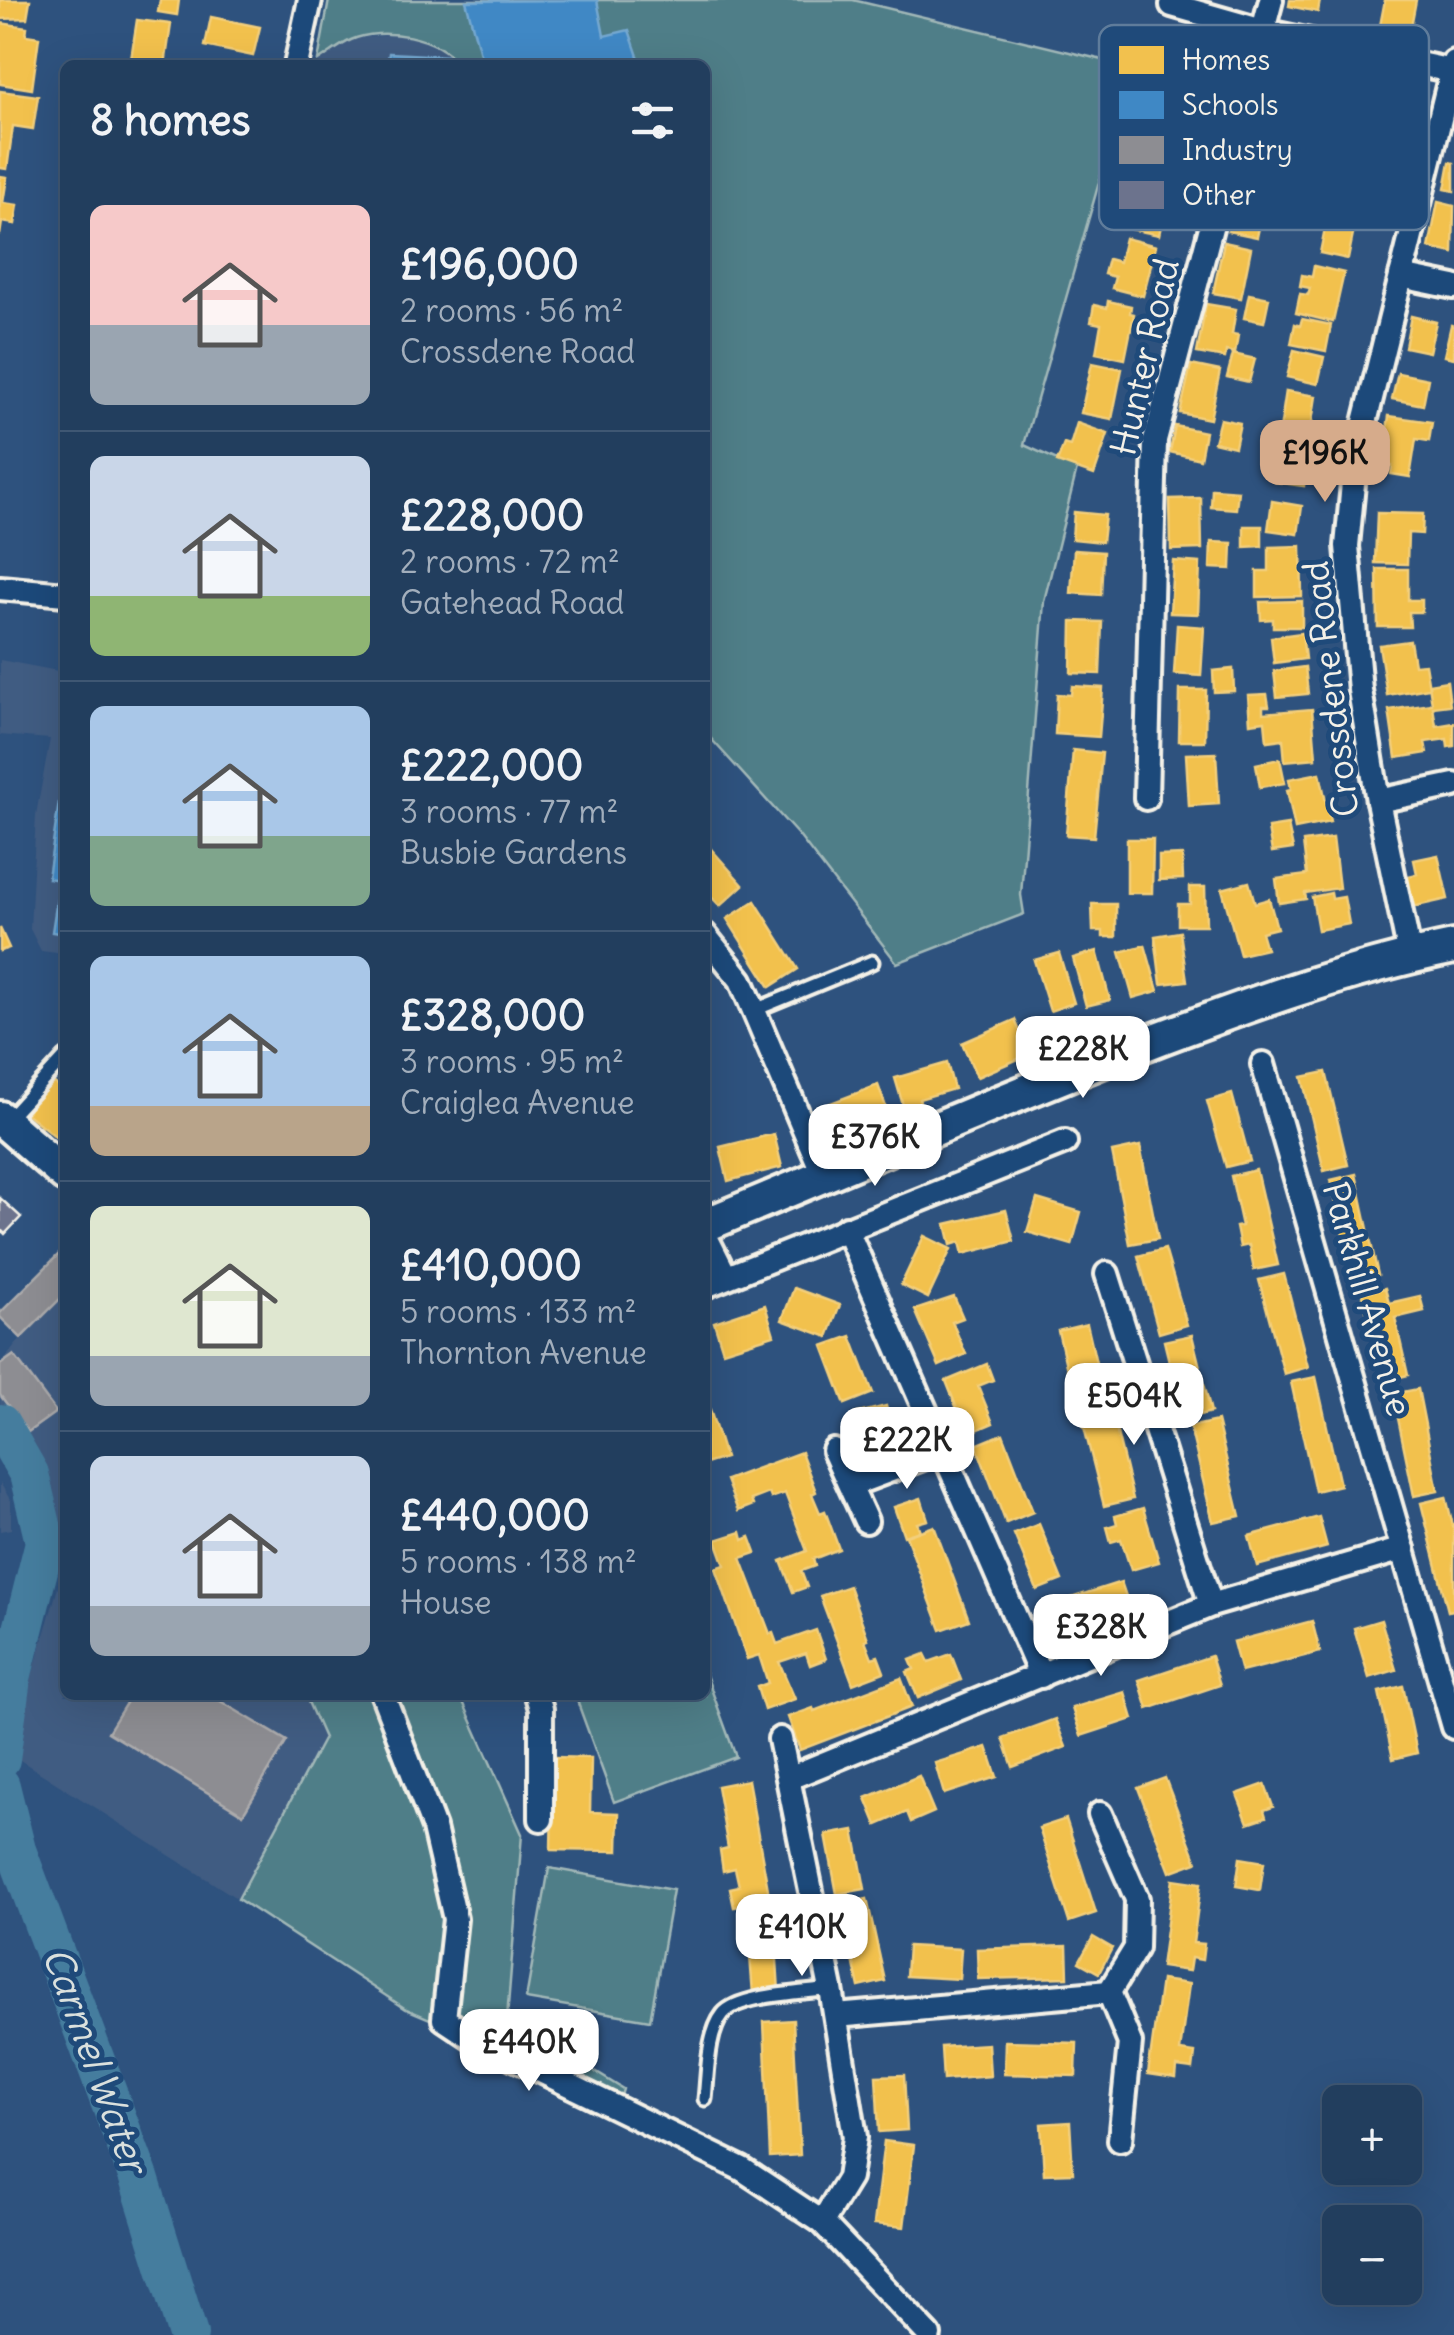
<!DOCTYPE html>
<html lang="en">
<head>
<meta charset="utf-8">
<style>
  body { margin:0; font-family:Delius,sans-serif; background:#2a4564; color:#f1f3f6; height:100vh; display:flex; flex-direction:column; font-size:38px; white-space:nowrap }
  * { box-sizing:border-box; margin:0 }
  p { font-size:32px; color:#a2aebc }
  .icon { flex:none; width:55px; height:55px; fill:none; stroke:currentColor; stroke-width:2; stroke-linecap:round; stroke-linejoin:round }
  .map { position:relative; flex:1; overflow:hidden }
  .panel { position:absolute; left:60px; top:60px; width:650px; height:1640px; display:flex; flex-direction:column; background:#223e5e; border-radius:15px; box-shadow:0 10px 40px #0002,0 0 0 2px #3f5773 }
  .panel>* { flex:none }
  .tools { position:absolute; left:1322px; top:2085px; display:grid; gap:20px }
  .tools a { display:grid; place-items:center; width:100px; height:100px; border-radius:15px; background:#223e5e; box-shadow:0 10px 40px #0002,0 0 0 2px #3f5773; font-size:50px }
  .price { position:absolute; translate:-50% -85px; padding:0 22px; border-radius:20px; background:#fff; color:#222; font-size:32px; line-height:65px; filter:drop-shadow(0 2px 5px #0008) }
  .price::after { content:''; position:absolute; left:50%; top:60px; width:30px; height:22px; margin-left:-15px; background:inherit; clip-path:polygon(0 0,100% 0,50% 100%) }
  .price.on { background:#d6ab8b; color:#111 }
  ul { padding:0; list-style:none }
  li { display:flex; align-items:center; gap:30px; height:250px; padding:0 30px }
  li+li { border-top:2px solid #3f5773 }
  li span { display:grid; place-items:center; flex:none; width:280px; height:200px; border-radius:15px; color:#555 }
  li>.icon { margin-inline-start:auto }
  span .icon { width:120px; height:120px; fill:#fffc; stroke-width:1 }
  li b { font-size:42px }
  h2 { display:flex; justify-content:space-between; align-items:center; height:120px; padding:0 30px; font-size:42px }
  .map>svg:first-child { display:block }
  .built { fill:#415c82 }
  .green { fill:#4f7e88; stroke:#a2b8b8; stroke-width:2.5 }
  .homes { fill:#f2c14e; stroke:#f3cf7c; stroke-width:2.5 }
  .schools { fill:#3f88c5; stroke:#75a8d0; stroke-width:2.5 }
  .industry { fill:#8d8d92; stroke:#acabac; stroke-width:2.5 }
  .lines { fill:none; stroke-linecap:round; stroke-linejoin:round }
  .river { stroke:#457d9e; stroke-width:40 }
  .building { fill:#6c738d; stroke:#f4f1e8; stroke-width:2.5 }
  .lane-casing { stroke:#f4f1e8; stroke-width:19 }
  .street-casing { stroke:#f4f1e8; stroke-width:30 }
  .secondary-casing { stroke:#f4f1e8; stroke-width:40 }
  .lane { stroke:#1f4a7a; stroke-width:11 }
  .street { stroke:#1f4a7a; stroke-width:22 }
  .secondary { stroke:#1f4a7a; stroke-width:32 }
  .labels { text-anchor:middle; stroke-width:10; stroke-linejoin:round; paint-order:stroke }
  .street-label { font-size:35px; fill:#f4f1e8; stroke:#1f4a7a }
  .water-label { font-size:38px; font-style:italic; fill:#dae0dd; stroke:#1f4a7a }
  .key { fill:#1f4a7a; stroke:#5f7c9b; stroke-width:2.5 }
  .key-label { font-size:28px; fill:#f4f1e8 }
</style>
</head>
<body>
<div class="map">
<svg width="1454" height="2335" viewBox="0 0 1454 2335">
  <rect width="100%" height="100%" fill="#2e527e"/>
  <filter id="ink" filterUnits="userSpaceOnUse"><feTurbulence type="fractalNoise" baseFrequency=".01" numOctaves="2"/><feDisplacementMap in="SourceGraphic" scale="20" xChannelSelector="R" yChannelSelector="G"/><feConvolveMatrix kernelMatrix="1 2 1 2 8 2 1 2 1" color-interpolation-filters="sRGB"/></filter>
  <g filter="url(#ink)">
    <g class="built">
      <path d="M407,34L452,54L458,65H317L318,61L354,38Z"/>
      <path d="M65,630V954L41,951L30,929L36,815L50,739L0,735V660L58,671Z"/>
      <path d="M65,1282V1550L0,1404V1365Z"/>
      <path d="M0,1483L11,1501V1529L0,1531Z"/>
      <path d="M65,1564V1695H304L324,1737L238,1899L9,1753Z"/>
    </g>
    <g class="green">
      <path d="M329,0H853L1132,67L1024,445L1077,469L1044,601L1021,895L1024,914L897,963L799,836L705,732V65H458C441,36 381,26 351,40C340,45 329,54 318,61Z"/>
      <path d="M705,1672L736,1757L614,1802L575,1695H705Z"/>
      <path d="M305,1695H460L522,1834L507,2018L623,2089L620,2099L406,2009L238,1899L324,1738Z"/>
      <path d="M549,1868L673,1890L650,2020L526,1999Z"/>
    </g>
    <g class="homes">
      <path d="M0,0H30L27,18L0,19Z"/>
      <path d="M160,0H179L177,15L158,12Z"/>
      <path d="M1290,0H1320L1318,12L1289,6Z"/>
      <path d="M1385,0H1416L1409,37L1379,31Z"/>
      <path d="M211,17L260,27L253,56L205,46Z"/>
      <path d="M137,20L171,24L165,65H130Z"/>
      <path d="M0,23L27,27L26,35L39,37L32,89L0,84Z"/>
      <path d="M0,91L38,96L33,129L13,126L7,169L0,168Z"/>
      <path d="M1450,162L1454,163V191L1445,189Z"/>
      <path d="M0,176L7,177L3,203L18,205L15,224L2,222L0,235Z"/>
      <path d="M1142,177L1170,183L1159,235L1131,229Z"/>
      <path d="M1240,179L1268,185L1257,237L1228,231Z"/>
      <path d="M1332,194L1360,200L1348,259L1320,253Z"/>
      <path d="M1438,202L1454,206L1453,253L1429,248Z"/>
      <path d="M1125,238L1156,246L1143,296L1112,288L1115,277L1104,274L1108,259L1119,262Z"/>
      <path d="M1224,242L1251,248L1241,298L1213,293Z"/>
      <path d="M1314,266L1344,273L1333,322L1296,313L1300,294L1308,295L1310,288L1300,286L1302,275L1312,277Z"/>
      <path d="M1249,294L1269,298L1264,322L1244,318Z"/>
      <path d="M1108,301L1131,306L1130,313L1134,314L1125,359L1096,353L1101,324L1091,322L1094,305L1107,308Z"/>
      <path d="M1206,304L1236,309L1232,334L1238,335L1235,353L1226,351L1225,358L1197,353Z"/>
      <path d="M1411,316L1436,322L1429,352L1405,347Z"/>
      <path d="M1302,319L1331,325L1326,351L1291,344L1295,324L1300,326Z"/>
      <path d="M1451,325L1454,326V358L1444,356Z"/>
      <path d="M1294,350L1324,357L1318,384L1287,377Z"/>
      <path d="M1233,354L1255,359L1249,382L1227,377Z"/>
      <path d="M1092,363L1122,369L1112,419L1081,413Z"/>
      <path d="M1191,365L1220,371L1210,419L1180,413Z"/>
      <path d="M1398,373L1428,379L1423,405L1392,399Z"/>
      <path d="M1286,391L1316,396L1308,447L1278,443Z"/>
      <path d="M1389,416L1432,422L1429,441L1416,439L1410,477L1391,474L1392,466L1382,464Z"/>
      <path d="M1220,419L1240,423L1235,447L1214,442Z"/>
      <path d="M1077,423L1108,434L1094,475L1057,462L1064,444L1070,446Z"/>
      <path d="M1175,426L1205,432L1200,459L1170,452Z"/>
      <path d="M1278,455L1308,459L1304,486L1274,482Z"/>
      <path d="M1212,489L1238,491L1236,509L1211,507Z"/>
      <path d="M1201,498L1202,549L1171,550L1170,499Z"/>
      <path d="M1272,501L1302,506L1298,534L1268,530Z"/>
      <path d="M1074,512L1105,515L1102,542L1072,539Z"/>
      <path d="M1377,513L1423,514L1422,534L1408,533L1407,564L1375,563Z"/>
      <path d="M1244,526H1262V546L1244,547Z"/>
      <path d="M1211,542L1232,543L1231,569L1210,568Z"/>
      <path d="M1301,546L1302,596L1257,597V571H1269V547Z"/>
      <path d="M1074,550L1103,552L1101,595L1071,593Z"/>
      <path d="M1173,561L1200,563L1198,614L1170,613Z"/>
      <path d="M1377,569H1408V600H1422V612H1409L1410,627H1378Z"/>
      <path d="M1302,601V627H1273V619L1261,620L1260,602Z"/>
      <path d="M1072,621L1102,622L1100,674L1071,673Z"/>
      <path d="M1177,625L1204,627L1201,676L1174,674Z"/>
      <path d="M1302,633L1305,659L1274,663L1271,637Z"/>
      <path d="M1410,641L1414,665L1425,664L1429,688L1387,695L1379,645Z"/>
      <path d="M1305,667L1308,694L1277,697L1274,671Z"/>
      <path d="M1233,669L1234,691L1214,692L1213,671Z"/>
      <path d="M1447,681L1450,705L1433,707L1436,726L1454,723V746L1448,747L1447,739L1425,742L1427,753L1396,758L1389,710L1432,704L1429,684Z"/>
      <path d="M1072,686L1103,688L1099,737L1055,734L1057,694L1071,695Z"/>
      <path d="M1180,690H1206L1205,741H1179Z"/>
      <path d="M1267,694L1269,706H1263V713L1312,709L1316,758L1285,761L1283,739L1267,741L1265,721L1250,723L1248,695Z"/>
      <path d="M1073,750L1102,753L1094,837L1066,835Z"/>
      <path d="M1216,753L1219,804L1189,806L1186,754Z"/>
      <path d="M1280,759L1285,783L1260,787L1256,764Z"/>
      <path d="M1320,773L1330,822L1295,829L1287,790L1291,789L1289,779Z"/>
      <path d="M1288,825L1293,849L1272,852L1268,828Z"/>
      <path d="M1333,838L1339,888L1305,893L1306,899L1279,903L1276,879L1307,875L1303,842Z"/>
      <path d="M1127,839H1153L1152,893H1127Z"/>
      <path d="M705,842L743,885L720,906L705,890Z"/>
      <path d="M1182,855L1183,879L1159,880V856Z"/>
      <path d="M1438,855L1448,899L1412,907L1405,877L1417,874L1414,860Z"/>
      <path d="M1249,882L1255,903L1269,899L1277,928L1261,932L1266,949L1240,955L1222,889Z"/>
      <path d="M1190,887H1205L1206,925H1178V904H1190Z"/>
      <path d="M1331,893L1332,899L1344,897L1349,924L1318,930L1312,897Z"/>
      <path d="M755,901L798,969L770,987L727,919Z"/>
      <path d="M1092,904H1116V937H1103V931H1093Z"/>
      <path d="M0,928L9,948L0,951Z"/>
      <path d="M1180,932L1187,981L1161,984L1155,936Z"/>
      <path d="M1145,945L1158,991L1133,998L1120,952Z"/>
      <path d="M1097,951L1110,1000L1086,1006L1073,958Z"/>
      <path d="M1059,953L1074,1003L1050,1011L1034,960Z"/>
      <path d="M1015,1020L1030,1054L977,1077L962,1043Z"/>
      <path d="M947,1063L954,1089L919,1099L922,1107L905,1112L895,1078Z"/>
      <path d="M1326,1072L1348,1165L1324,1171L1302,1077Z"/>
      <path d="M52,1081L65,1092V1144L26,1113Z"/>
      <path d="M878,1085L890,1118L835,1139L823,1106Z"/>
      <path d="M1232,1094L1250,1161L1226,1167L1207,1101Z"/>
      <path d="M774,1134L782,1167L728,1181L720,1147Z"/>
      <path d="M1140,1146L1158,1239L1130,1244L1112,1152Z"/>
      <path d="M1256,1170L1278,1265L1254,1270L1249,1245L1240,1247L1236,1227L1242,1226L1231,1176Z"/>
      <path d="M1356,1174L1378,1275L1353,1281L1331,1180Z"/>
      <path d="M1037,1199L1081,1212L1072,1245L1027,1232Z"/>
      <path d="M1006,1210L1014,1241L963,1254L960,1242L951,1245L946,1224Z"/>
      <path d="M924,1236L951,1249L928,1298L901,1285Z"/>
      <path d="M1165,1249L1187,1325L1159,1333L1138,1256Z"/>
      <path d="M1284,1274L1308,1367L1284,1374L1259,1280Z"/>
      <path d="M794,1288L840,1305L828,1337L782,1320Z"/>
      <path d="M1385,1288L1389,1303L1420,1296L1424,1311L1395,1318L1408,1375L1383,1381L1362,1293Z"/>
      <path d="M954,1297L963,1318L952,1322L966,1354L939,1366L915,1310Z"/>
      <path d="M765,1305L774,1335L723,1351L714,1322Z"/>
      <path d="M1087,1324L1106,1406L1077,1413L1058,1331Z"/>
      <path d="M1192,1335L1211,1412L1183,1419L1164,1341Z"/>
      <path d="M851,1336L873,1393L845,1404L823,1346Z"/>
      <path d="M987,1364L993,1380L978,1386L993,1423L967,1434L946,1381Z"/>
      <path d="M1316,1377L1340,1485L1315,1491L1291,1382Z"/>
      <path d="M1418,1389L1438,1491L1414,1496L1393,1394Z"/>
      <path d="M707,1400L725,1458L705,1464V1401Z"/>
      <path d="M886,1406L899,1457L873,1464L870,1450L865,1451L855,1414Z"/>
      <path d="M1113,1416L1133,1499L1104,1506L1083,1423Z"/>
      <path d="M1217,1421L1240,1516L1213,1522L1190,1427Z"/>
      <path d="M1003,1434L1033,1512L1006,1523L976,1445Z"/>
      <path d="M801,1452L816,1492L812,1494L820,1513L825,1511L839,1549L813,1559L815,1566L801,1571L807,1587L793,1592L781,1561L807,1551L785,1493L771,1498L769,1493L751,1500L753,1505L738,1511L726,1480Z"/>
      <path d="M1446,1497L1454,1530V1610L1448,1611L1421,1503Z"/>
      <path d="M921,1498L928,1520L917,1523L920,1531L904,1536L894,1507Z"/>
      <path d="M1143,1508L1159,1562L1131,1570L1121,1539L1111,1542L1107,1527L1117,1524L1115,1516Z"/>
      <path d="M1319,1517L1327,1547L1257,1566L1249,1536Z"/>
      <path d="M1039,1524L1062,1580L1037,1590L1014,1534Z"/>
      <path d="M934,1526L969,1620L941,1630L906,1536Z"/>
      <path d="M741,1532L743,1540L750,1537L756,1553L741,1558L770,1634L773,1633L777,1644L816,1630L826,1659L810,1665L806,1653L779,1662L795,1699L764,1710L757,1687L768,1683L759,1655L747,1659L716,1568L725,1565L716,1540Z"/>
      <path d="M1121,1582L1131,1611L1081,1627L1071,1598Z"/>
      <path d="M849,1586L868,1639L865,1640L872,1658L878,1656L884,1672L853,1684L820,1596Z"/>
      <path d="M1381,1620L1396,1670L1369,1678L1354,1628Z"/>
      <path d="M1312,1621L1320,1652L1241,1672L1233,1642Z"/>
      <path d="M925,1654L929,1662L951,1654L961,1680L918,1698L907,1672L914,1669L910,1660Z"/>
      <path d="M1211,1656L1220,1685L1148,1709L1139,1680Z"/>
      <path d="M901,1678L912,1707L800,1750L788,1717L813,1708L814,1711Z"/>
      <path d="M1403,1686L1417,1753L1393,1759L1379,1692Z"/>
      <path d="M1125,1692L1133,1719L1081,1736L1072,1708Z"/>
      <path d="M1055,1719L1066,1747L1013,1767L1003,1738Z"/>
      <path d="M987,1747L997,1777L944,1794L935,1763Z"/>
      <path d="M553,1757L591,1758L590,1812L619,1813L618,1851L551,1850Z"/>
      <path d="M919,1776L934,1812L911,1822L907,1812L877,1825L866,1798Z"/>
      <path d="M1165,1778L1197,1862L1170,1872L1138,1788Z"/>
      <path d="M748,1780L771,1906L748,1910L747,1905L734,1907L730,1888L739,1886L735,1868L723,1871L720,1850L728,1848L717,1786Z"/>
      <path d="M1265,1784L1273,1807L1264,1810L1266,1817L1248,1823L1237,1794Z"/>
      <path d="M1066,1819L1096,1913L1069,1922L1039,1828Z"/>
      <path d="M854,1830L865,1889L837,1894L826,1835Z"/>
      <path d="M1240,1858L1264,1862L1260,1890L1236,1886Z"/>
      <path d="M1173,1879L1201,1883L1193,1943L1204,1944L1202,1960L1191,1958L1189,1971L1161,1967Z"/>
      <path d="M867,1899L885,1981L859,1987L841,1905Z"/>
      <path d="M775,1928L779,1992L753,1994L748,1930Z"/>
      <path d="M1093,1937L1112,1948L1099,1973L1079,1962Z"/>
      <path d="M908,1946L961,1949L959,1979L906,1976Z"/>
      <path d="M1067,1946L1068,1977L978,1979L977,1949Z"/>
      <path d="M1161,1980L1189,1984L1180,2051L1195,2053L1193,2069L1177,2067L1176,2078L1148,2074Z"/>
      <path d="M793,2020L800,2155L770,2157L764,2022Z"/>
      <path d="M1005,2041L1077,2043L1076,2076L1004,2074Z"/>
      <path d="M988,2044L990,2076L943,2080L941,2047Z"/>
      <path d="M904,2075L907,2130L879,2132L876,2076Z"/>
      <path d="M1070,2122L1073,2173L1044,2174L1041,2124Z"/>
      <path d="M884,2141L914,2145L904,2227L874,2224Z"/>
    </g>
    <g class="schools">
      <path d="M597,0L604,36L629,30L641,65H483L466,1Z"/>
      <path d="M389,53L446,56L445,65H387Z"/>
      <path d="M65,761V934L52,932L60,880L48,878Z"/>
    </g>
    <g class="industry">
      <path d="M63,1250L65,1294L21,1338L0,1317V1313Z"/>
      <path d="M14,1355L56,1412L28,1432L0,1395V1365Z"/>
      <path d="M131,1695H210L287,1741L243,1814L108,1732Z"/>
    </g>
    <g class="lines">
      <g class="river">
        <path d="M0,1424L29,1474L45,1542L11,1678L0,1759"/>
        <path d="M0,1786L16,1850L139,2178L188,2335"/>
      </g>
    </g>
    <path class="building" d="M0,1198L21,1217L5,1234L0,1229Z"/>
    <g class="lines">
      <g class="lane-casing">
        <g id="lane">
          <path d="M755,1010L872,962"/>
          <path d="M8,1119L65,1057"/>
          <path d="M705,2099C708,2074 707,2034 723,2014C739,1994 805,1993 831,1989"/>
        </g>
      </g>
      <g class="street-casing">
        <g id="street">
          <path d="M1172,5L1263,31L1452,71"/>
          <path d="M296,65L310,0"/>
          <path d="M1401,276L1454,287"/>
          <path d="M0,588L65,594"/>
          <path d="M1146,798L1155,440L1271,0"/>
          <path d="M1378,801L1454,785"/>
          <path d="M705,935L741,980L824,1176"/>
          <path d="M1410,956L1378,801L1360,690L1347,546L1355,463L1454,62"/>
          <path d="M1263,1064L1454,1727"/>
          <path d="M846,1228L1041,1676"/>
          <path d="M705,1235L726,1277"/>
          <path d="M1107,1274L1211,1605"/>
          <path d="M705,1286L1065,1142"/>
          <path d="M834,1451L866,1521"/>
          <path d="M851,1485L944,1450"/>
          <path d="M383,1695L434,1828L455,1919L444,2019L471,2037L742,2169L822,2222L929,2335"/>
          <path d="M537,1695L541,1709V1819"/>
          <path d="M780,1739L831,1989L855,2137L849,2178L822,2222"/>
          <path d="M789,1778L1211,1605L1403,1549"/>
          <path d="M1109,1992L1130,2043L1120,2140"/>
          <path d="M836,2016L1109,1992L1136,1948L1137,1899L1100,1814"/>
        </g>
      </g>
      <g class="secondary-casing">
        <g id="secondary">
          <path d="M0,1118L65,1175"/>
          <path d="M705,1225C850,1165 995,1102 1142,1045C1245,1006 1346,969 1454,947"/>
        </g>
      </g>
      <use href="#lane" class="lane"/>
      <use href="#street" class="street"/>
      <use href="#secondary" class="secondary"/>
    </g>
  </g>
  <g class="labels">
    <g class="street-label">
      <text transform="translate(1145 357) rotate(-77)" y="12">Hunter Road</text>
      <text transform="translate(1331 689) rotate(-97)" y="12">Crossdene Road</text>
      <text transform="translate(1367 1299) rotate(74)" y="12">Parkhill Avenue</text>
    </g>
    <g class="water-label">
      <text transform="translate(95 2060) rotate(70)" y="13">Carmel Water</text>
    </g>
  </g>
  <rect x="1099" y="25" width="330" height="205" rx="15" class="key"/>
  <rect x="1119" y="46" width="45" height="28" fill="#f2c14e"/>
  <rect x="1119" y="91" width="45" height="28" fill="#3f88c5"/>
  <rect x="1119" y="136" width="45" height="28" fill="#8d8d92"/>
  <rect x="1119" y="181" width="45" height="28" fill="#6c738d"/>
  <g class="key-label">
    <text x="1182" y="70">Homes</text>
    <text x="1182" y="115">Schools</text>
    <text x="1182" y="160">Industry</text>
    <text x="1182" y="205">Other</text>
  </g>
</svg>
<div class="tools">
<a>+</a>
<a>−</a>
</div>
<b class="price on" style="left:1325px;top:505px">£196K</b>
<b class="price" style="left:1083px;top:1101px">£228K</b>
<b class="price" style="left:875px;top:1189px">£376K</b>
<b class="price" style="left:1134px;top:1448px">£504K</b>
<b class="price" style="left:907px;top:1492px">£222K</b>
<b class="price" style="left:1101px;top:1679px">£328K</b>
<b class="price" style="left:802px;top:1979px">£410K</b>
<b class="price" style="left:529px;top:2094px">£440K</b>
<section class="panel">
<h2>8 homes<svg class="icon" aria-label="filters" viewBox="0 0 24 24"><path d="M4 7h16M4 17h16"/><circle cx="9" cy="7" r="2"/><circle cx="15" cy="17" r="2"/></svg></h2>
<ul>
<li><span style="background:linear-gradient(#f6c9c9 60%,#9aa5b1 0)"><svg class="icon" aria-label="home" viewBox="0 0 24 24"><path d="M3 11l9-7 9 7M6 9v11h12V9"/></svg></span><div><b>£196,000</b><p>2 rooms · 56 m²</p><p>Crossdene Road</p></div></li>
<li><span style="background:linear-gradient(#c9d6e8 70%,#8fb573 0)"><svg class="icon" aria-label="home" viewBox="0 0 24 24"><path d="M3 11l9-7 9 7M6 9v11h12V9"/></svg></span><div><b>£228,000</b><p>2 rooms · 72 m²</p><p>Gatehead Road</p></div></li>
<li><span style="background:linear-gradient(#a9c7e8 65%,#7fa58c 0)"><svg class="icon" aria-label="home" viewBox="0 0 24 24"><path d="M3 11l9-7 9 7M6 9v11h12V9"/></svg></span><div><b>£222,000</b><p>3 rooms · 77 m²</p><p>Busbie Gardens</p></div></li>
<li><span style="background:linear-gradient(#a9c7e8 75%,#b9a48a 0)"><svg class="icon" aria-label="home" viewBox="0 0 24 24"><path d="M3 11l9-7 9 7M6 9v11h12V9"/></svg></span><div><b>£328,000</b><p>3 rooms · 95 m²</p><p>Craiglea Avenue</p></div></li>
<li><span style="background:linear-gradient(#dfe7d0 75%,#9aa5b1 0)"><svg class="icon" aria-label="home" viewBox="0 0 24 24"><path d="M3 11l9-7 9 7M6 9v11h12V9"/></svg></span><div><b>£410,000</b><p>5 rooms · 133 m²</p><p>Thornton Avenue</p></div></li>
<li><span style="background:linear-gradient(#c9d6e8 75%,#9aa5b1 0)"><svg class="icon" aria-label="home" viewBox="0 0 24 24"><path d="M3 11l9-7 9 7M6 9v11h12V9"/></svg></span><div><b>£440,000</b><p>5 rooms · 138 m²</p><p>House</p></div></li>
</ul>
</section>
</div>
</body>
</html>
